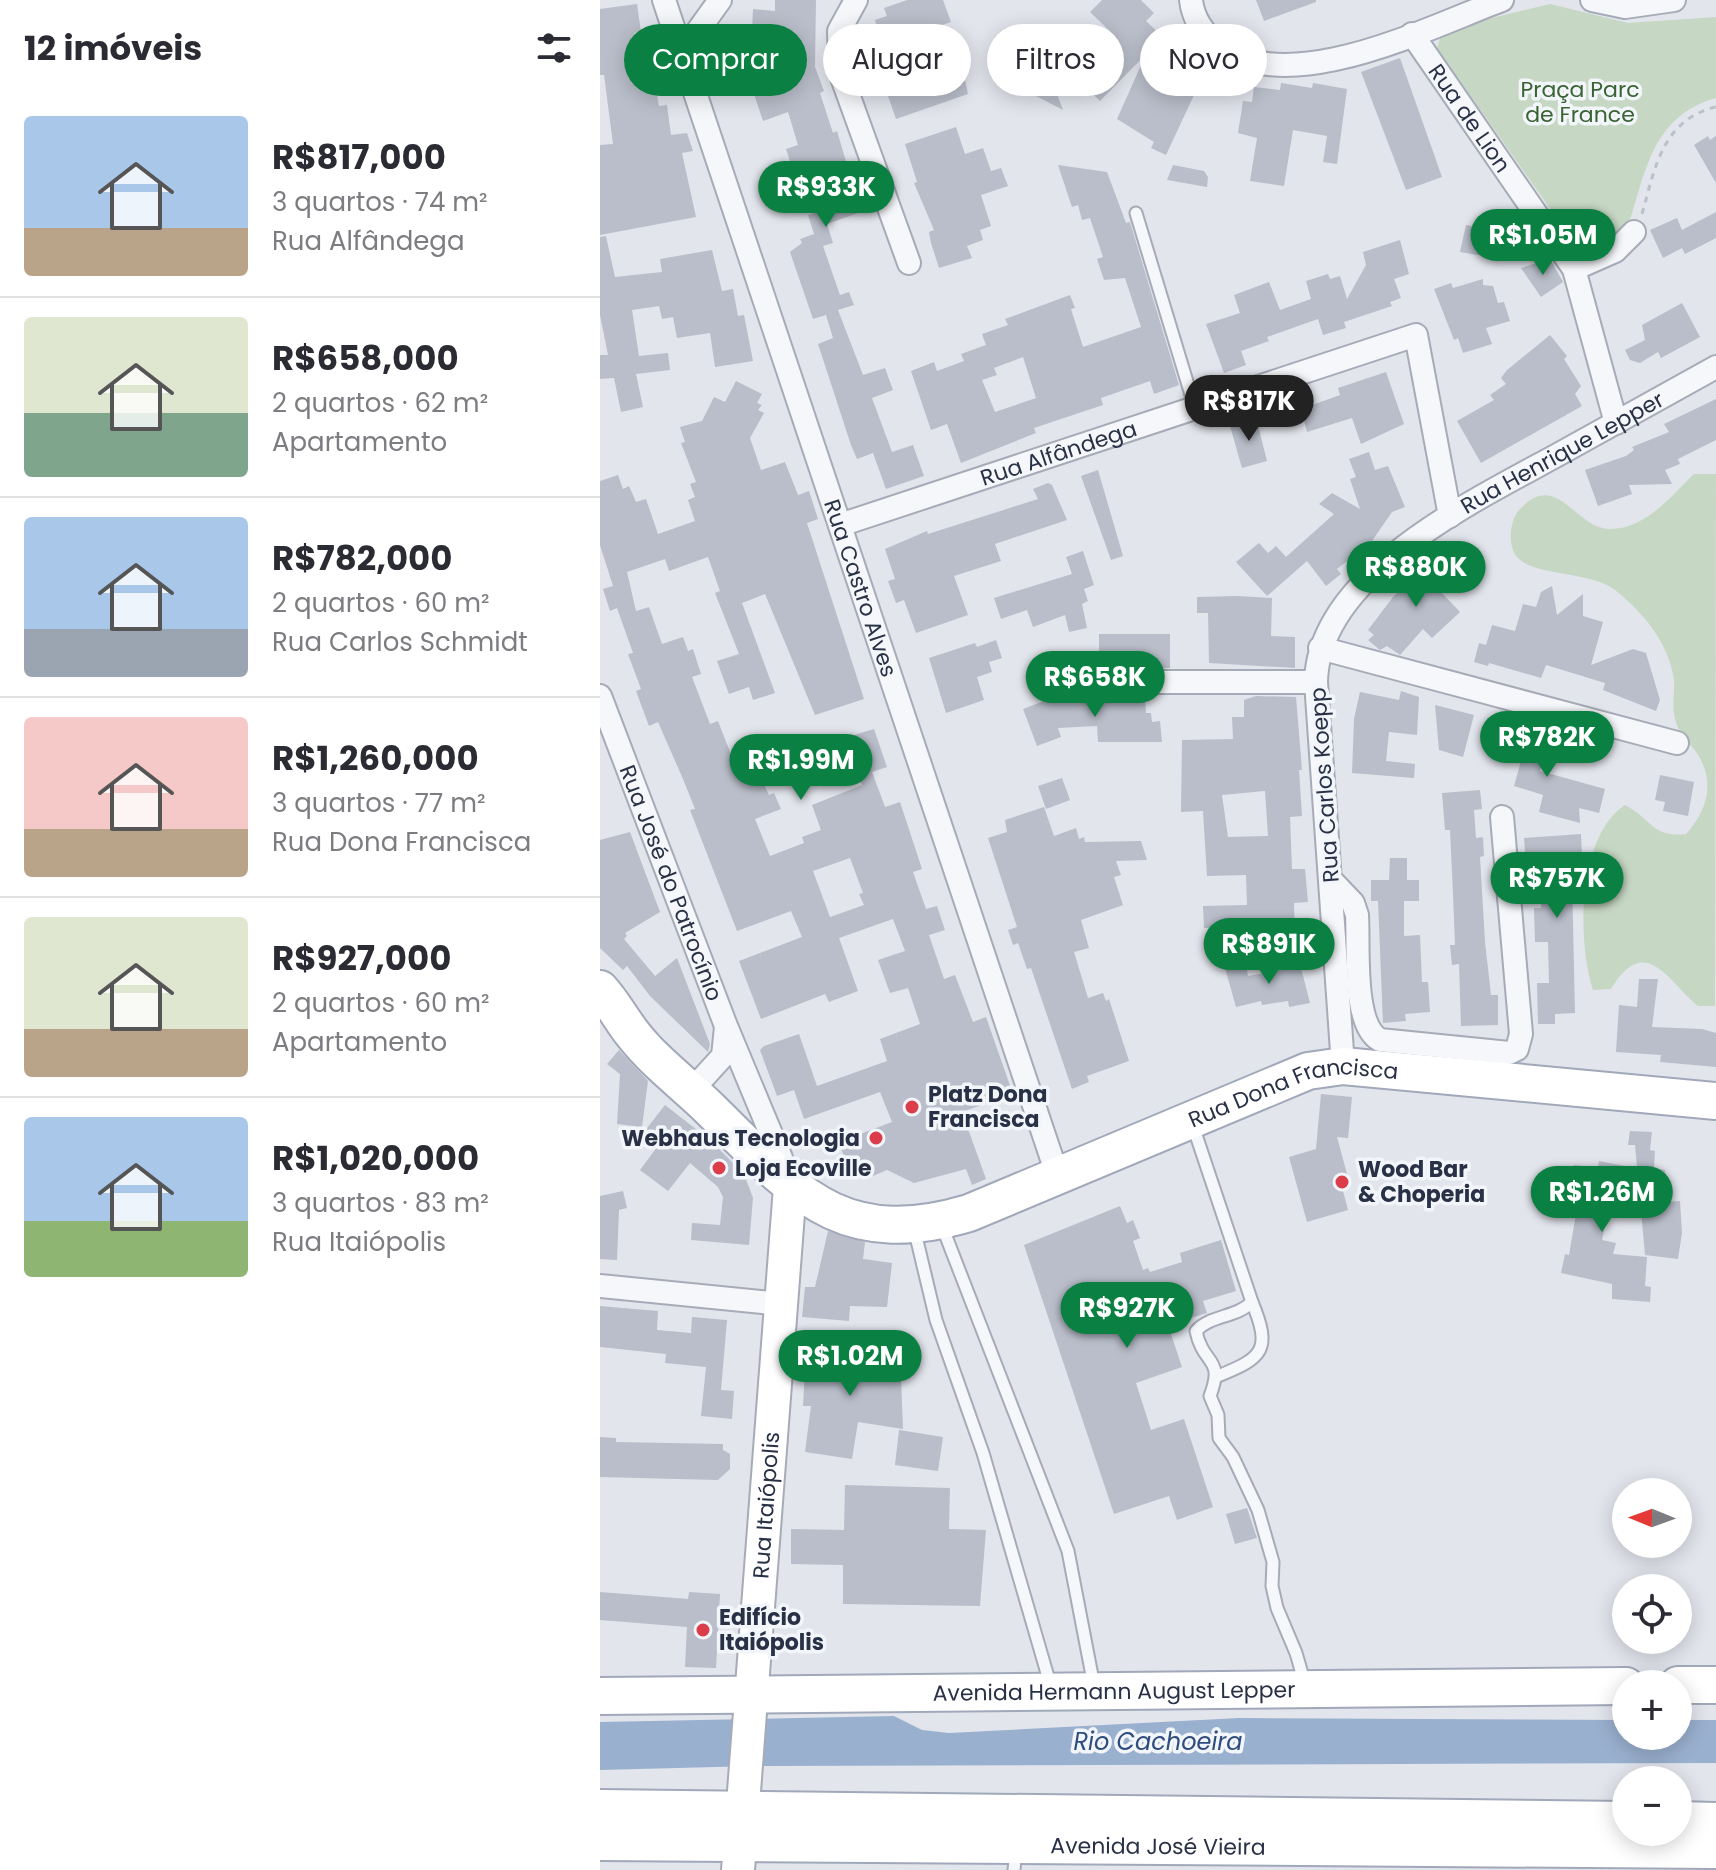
<!DOCTYPE html>
<html lang="pt">
<head>
<meta charset="utf-8">
<style>
  body { margin:0; font-family:Poppins,sans-serif; background:#f2f2f3; color:#2b2b33; height:100vh; display:flex; flex-direction:column; font-size:30px; white-space:nowrap }
  * { box-sizing:border-box; margin:0 }
  p { font-size:26px; color:#7c7c81 }
  .icon { flex:none; width:44px; height:44px; fill:none; stroke:currentColor; stroke-width:2; stroke-linecap:round; stroke-linejoin:round }
  .map { position:relative; flex:1; overflow:hidden }
  .drawer { display:flex; flex-direction:column; background:#fff; width:600px }
  .drawer>* { flex:none }
  .guide { position:absolute; left:24px; top:24px; width:760px; height:72px; display:flex; gap:16px }
  .needle { width:52px; rotate:271deg }
  .fabs { position:absolute; left:1012px; top:1478px; display:grid; gap:16px }
  .fabs a { display:grid; place-items:center; width:80px; height:80px; border-radius:50%; background:#fff; box-shadow:0 4px 20px #0003; font-size:40px }
  .price { position:absolute; translate:-50% -68px; padding:0 18px; border-radius:28px; background:#0b8043; color:#fff; font-size:26px; line-height:52px; filter:drop-shadow(0 2px 4px #0008) }
  .price::after { content:''; position:absolute; left:50%; top:48px; width:24px; height:18px; margin-left:-12px; background:inherit; clip-path:polygon(0 0,100% 0,50% 100%) }
  .price.current { background:#222; color:#fff }
  ul { padding:0; list-style:none }
  li { display:flex; align-items:center; gap:24px; height:200px; padding:0 24px }
  li+li { border-top:2px solid #e1e1e2 }
  li span { display:grid; place-items:center; flex:none; width:224px; height:160px; border-radius:8px; color:#555 }
  li>.icon { margin-inline-start:auto }
  span .icon { width:96px; height:96px; fill:#fffc; stroke-width:1 }
  li b { font-size:34px }
  h2 { display:flex; justify-content:space-between; align-items:center; height:96px; padding:0 24px; font-size:34px }
  .pill { padding:0 28px; border-radius:36px; background:#fff; box-shadow:0 4px 20px #0003; font-size:28px; line-height:72px }
  .pill.current { background:#0b8043; color:#fff }
  main { display:flex; flex:1; min-height:0 }
  .map>svg:first-child { display:block }
  .green { fill:#c6d7c3 }
  .water { fill:#9ab0cf }
  .building { fill:#b9beca; fill-rule:evenodd }
  .lines { fill:none; stroke-linecap:round; stroke-linejoin:round }
  .lane-casing { stroke:#a6abb7; stroke-width:15 }
  .street-casing { stroke:#a6abb7; stroke-width:26 }
  .secondary-casing { stroke:#a6abb7; stroke-width:36 }
  .primary-casing { stroke:#a0a8b9; stroke-width:40 }
  .path { stroke:#bcc0c8; stroke-width:3; stroke-dasharray:6 6; stroke-linecap:butt }
  .lane { stroke:#f6f7fa; stroke-width:11 }
  .street { stroke:#f6f7fa; stroke-width:22 }
  .secondary { stroke:#fff; stroke-width:32 }
  .primary { stroke:#fff; stroke-width:36 }
  .poi-dot { fill:#db3d4a; stroke:#f2f5f9; stroke-width:3 }
  .labels { text-anchor:middle; stroke-width:7; stroke-linejoin:round; paint-order:stroke }
  .park-label { font-size:22px; fill:#3a6334; stroke:#f2f5f9 }
  .street-label { font-size:22px; fill:#283146; stroke:#f2f5f9 }
  .poi-label { font-size:22px; font-weight:bold; fill:#283146; stroke:#f2f5f9; text-anchor:start }
  .water-label { font-size:24px; font-style:italic; fill:#2e4c7e; stroke:#f2f5f9 }
</style>
</head>
<body>
<main>
<section class="drawer">
<h2>12 imóveis<svg class="icon" aria-label="filters" viewBox="0 0 24 24"><path d="M4 7h16M4 17h16"/><circle cx="9" cy="7" r="2"/><circle cx="15" cy="17" r="2"/></svg></h2>
<ul>
<li><span style="background:linear-gradient(#a9c7e8 70%,#b9a48a 0)"><svg class="icon" aria-label="home" viewBox="0 0 24 24"><path d="M3 11l9-7 9 7M6 9v11h12V9"/></svg></span><div><b>R$817,000</b><p>3 quartos · 74 m²</p><p>Rua Alfândega</p></div></li>
<li><span style="background:linear-gradient(#dfe7d0 60%,#7fa58c 0)"><svg class="icon" aria-label="home" viewBox="0 0 24 24"><path d="M3 11l9-7 9 7M6 9v11h12V9"/></svg></span><div><b>R$658,000</b><p>2 quartos · 62 m²</p><p>Apartamento</p></div></li>
<li><span style="background:linear-gradient(#a9c7e8 70%,#9aa5b1 0)"><svg class="icon" aria-label="home" viewBox="0 0 24 24"><path d="M3 11l9-7 9 7M6 9v11h12V9"/></svg></span><div><b>R$782,000</b><p>2 quartos · 60 m²</p><p>Rua Carlos Schmidt</p></div></li>
<li><span style="background:linear-gradient(#f6c9c9 70%,#b9a48a 0)"><svg class="icon" aria-label="home" viewBox="0 0 24 24"><path d="M3 11l9-7 9 7M6 9v11h12V9"/></svg></span><div><b>R$1,260,000</b><p>3 quartos · 77 m²</p><p>Rua Dona Francisca</p></div></li>
<li><span style="background:linear-gradient(#dfe7d0 70%,#b9a48a 0)"><svg class="icon" aria-label="home" viewBox="0 0 24 24"><path d="M3 11l9-7 9 7M6 9v11h12V9"/></svg></span><div><b>R$927,000</b><p>2 quartos · 60 m²</p><p>Apartamento</p></div></li>
<li><span style="background:linear-gradient(#a9c7e8 65%,#8fb573 0)"><svg class="icon" aria-label="home" viewBox="0 0 24 24"><path d="M3 11l9-7 9 7M6 9v11h12V9"/></svg></span><div><b>R$1,020,000</b><p>3 quartos · 83 m²</p><p>Rua Itaiópolis</p></div></li>
</ul>
</section>
<div class="map">
<svg width="1116" height="1870" viewBox="0 0 1116 1870">
  <rect width="100%" height="100%" fill="#e2e5ec"/>
  <g class="green">
    <path d="M950,4L1028,23L1116,17V98C1052,116 1046,171 1028,227L1021,236L982,254L837,48L842,32L850,28Z"/>
    <path d="M1094,474H1116L1115,1006H1098C1069,983 1046,931 1011,989L993,990C977,941 977,836 1025,805C1052,819 1052,838 1086,834C1108,810 1116,780 1096,752C1089,742 1079,734 1076,722C1071,708 1075,694 1074,680C1069,643 1043,612 1015,590C991,571 935,576 918,558C907,547 909,519 921,508C958,470 975,529 1010,529C1046,529 1071,496 1094,474Z"/>
  </g>
  <path class="water" d="M294,1716L322,1730L349,1733L639,1718L1026,1720V1736H1078V1720H1116V1763L154,1766L0,1770V1722Z"/>
  <g class="building">
    <path d="M175,0H216L215,67L224,91L220,93L233,133L237,131L261,212L227,224L233,243L223,246L240,295L249,292L254,305L238,310L263,375L285,368L293,390L272,398L292,452L313,445L324,476L286,489L273,453L257,459L251,445L218,344L233,338L226,315L213,319L190,252L202,243L200,239L214,234L208,215L224,210L210,171L195,176L186,149L198,145L188,112L163,121L154,94L178,83L173,68L175,31L152,30L153,9L175,11Z"/>
    <path d="M307,0H343L351,22L313,35L323,64L348,55L355,72L363,70L368,94L296,119L280,73L276,74L267,49L281,44L275,20L287,16L284,8Z"/>
    <path d="M502,0H541L554,13L546,21L563,37L500,101L482,84L505,60L498,53L515,36L490,12Z"/>
    <path d="M656,0H716V2L664,21Z"/>
    <path d="M37,4L41,32L34,33L46,75L53,74L59,106L67,105L71,135L87,133L93,151L82,153L96,217L0,235V145L13,144L4,75H0V9Z"/>
    <path d="M546,54L601,80L566,155L551,148L554,142L517,119Z"/>
    <path d="M800,58L842,177L806,190L761,72Z"/>
    <path d="M442,81H452L463,110L434,95Z"/>
    <path d="M681,83L712,88L713,83L747,89L737,164L723,162L727,136L693,130L684,186L650,181L657,138L638,133L643,101L652,102L654,87L680,90Z"/>
    <path d="M356,127L365,154L383,148L391,171L401,168L408,186L381,195L391,226L380,230L383,240L367,246L372,258L339,268L331,243L329,232L334,230L314,183L317,182L305,144Z"/>
    <path d="M1108,136L1110,140L1116,136V183L1094,145Z"/>
    <path d="M458,165L507,172L526,223L530,222L579,385L554,394L550,381L501,398L503,405L434,428L436,433L361,463L347,424L331,430L311,371L334,362L337,371L364,361L361,354L386,345L382,334L408,325L405,319L470,295L475,308L471,309L483,347L541,327L525,278L504,280L497,259L503,257L490,218L482,220L478,205L472,207ZM423,357L436,398L395,412L382,380L397,375L394,368Z"/>
    <path d="M573,165L604,171L608,177L607,187L567,180Z"/>
    <path d="M1116,212V238L1085,254L1082,248L1063,258L1050,230L1077,218L1082,230Z"/>
    <path d="M866,225L882,228L881,233L887,234L883,256L860,252Z"/>
    <path d="M6,236L15,277L62,272L60,259L112,250L122,291L133,289L138,316L144,315L153,361L115,367L110,333L77,338L73,317L62,319L59,306L32,310L39,356L68,353L70,370L36,374L43,407L21,412L14,378L0,379V355H8L0,315V237Z"/>
    <path d="M800,240L809,274L794,279L801,298L790,302L792,306L744,322L746,328L723,335L718,319L667,337L669,341L641,351L646,365L624,373L606,324L640,313L634,295L669,282L680,310L711,299L706,281L728,274L730,279L740,276L747,299L766,265L763,252Z"/>
    <path d="M950,259L963,282L941,297L921,268Z"/>
    <path d="M883,279V285L893,286L898,303L904,302L910,321L886,328L892,344L863,353L858,338L854,340L834,289L851,283L853,288Z"/>
    <path d="M1082,303L1100,337L1061,358L1058,352L1040,363L1030,360L1025,350L1045,340L1042,325Z"/>
    <path d="M950,335L967,356L964,359L981,386L975,394L982,406L881,463L857,421L894,400L890,395L906,384L901,378L907,370Z"/>
    <path d="M786,372L804,424L761,444L752,418L707,432L701,409L740,395L738,388Z"/>
    <path d="M136,381L162,394L157,403L162,405L158,410L164,413L150,438L161,470L185,462L198,495L209,491L218,519L207,523L264,699L215,715L165,594L142,603L175,693L153,700L149,687L129,694L117,661L139,654L115,593L120,591L108,557L69,571L65,559L27,572L36,611L49,607L62,644L83,637L88,651L93,649L101,674L92,677L110,724L118,721L132,757L148,751L169,795L174,793L181,809L155,819L170,856L204,843L202,837L221,830L212,805L262,785L252,756L210,770L204,750L274,729L287,767L272,772L285,807L300,802L322,869L313,872L326,909L337,906L345,930L329,935L344,979L355,975L373,1022L386,1017L413,1094L362,1112L386,1179L372,1185L366,1169L314,1183L287,1170L273,1176L246,1163L239,1142L292,1122L280,1092L204,1119L194,1090L177,1096L160,1050L164,1046L199,1034L217,1086L287,1061L280,1039L320,1024L308,988L290,993L278,960L305,951L293,919L239,938L258,991L229,1002L225,994L161,1019L139,961L202,937L191,911L137,931L90,810L95,809L83,779L58,722L49,726L36,691L41,689L28,654L33,653L17,608L10,611L3,589L13,586L0,545V481L18,475L23,489L29,486L36,502L46,499L58,534L95,521L88,500L95,497L90,484L96,482L81,443L85,442L80,427L102,421L114,397L125,402ZM250,858L263,893L259,894L264,905L230,917L213,871Z"/>
    <path d="M1116,399V440L1078,459L1080,464L1065,470L1072,484L1029,485L1032,494L998,506L985,470L1026,456L1034,450L1032,447L1069,432L1064,424Z"/>
    <path d="M656,418L667,461L642,468L630,426Z"/>
    <path d="M769,452L775,470L788,466L805,507L792,512L772,541L737,569L741,574L726,586L707,561L667,596L636,562L659,543L668,553L676,546L686,557L734,514L719,504L732,493L760,509L750,479L756,477L749,459Z"/>
    <path d="M498,470L523,556L511,560L481,476Z"/>
    <path d="M448,483L452,485L467,520L395,544L401,561L354,576L368,615L316,633L304,600L296,603L288,581L295,579L285,549L327,531L328,534L438,499L433,489Z"/>
    <path d="M483,551L494,585L484,589L488,601L482,604L487,628L469,632L465,615L433,627L427,610L401,619L394,598L472,574L466,557Z"/>
    <path d="M836,555L856,575L840,591L860,612L832,638L823,629L800,655L787,646L780,650L768,640L774,635L768,630L793,597Z"/>
    <path d="M952,586L957,615L983,594V616L1003,622L991,665L1033,649L1046,653L1060,700L1056,711L1003,690L1005,683L946,665L941,678L889,663L888,666L874,662L879,643L886,645L892,625L915,631L923,604L936,607L941,592Z"/>
    <path d="M637,596L672,598L671,636L695,637V668L609,663L608,613H597V597Z"/>
    <path d="M499,634H570V668H506L499,662Z"/>
    <path d="M396,640L402,658L389,662L392,672L377,677L384,700L346,713L329,658L375,643L377,647Z"/>
    <path d="M801,691L819,697L817,735L789,732L786,761L815,764L814,778L752,773L754,719L760,692L799,700Z"/>
    <path d="M496,696H545L546,713H551L552,722L560,721L562,742H498L497,726L458,728L461,737L437,746L423,709L444,701Z"/>
    <path d="M656,696L696,697L702,770H699L702,816L690,817L692,869H705L708,902L694,903L695,938H674V934L631,935V928H604L603,906L647,905L646,875L607,876L603,811L581,812L582,740L633,739L632,717H644V700ZM665,791L668,836L628,837L622,795Z"/>
    <path d="M835,705L874,715L863,757L839,750Z"/>
    <path d="M898,730L947,741L940,771L1005,789L999,813L979,808L980,823L939,812L943,795L914,786L921,761L892,754Z"/>
    <path d="M1060,775L1094,782L1088,816L1063,811L1065,802L1055,800Z"/>
    <path d="M462,778L470,800L446,809L438,786Z"/>
    <path d="M880,790L882,809L874,810L876,838L883,837L884,856L880,857L885,942L891,995H898V1025L861,1026L859,964L852,965L850,945H855L853,894L850,830H845L842,793Z"/>
    <path d="M444,807L454,836L476,828L479,839L484,837L485,842L541,841L547,860L516,861L521,875L514,877L523,905L481,920L489,948L474,952L488,998L503,993L506,1001L509,999L529,1061L487,1076L489,1082L472,1089L431,968L427,969L418,943L413,945L408,930L417,927L388,838L407,832L405,820Z"/>
    <path d="M30,832L60,912L25,933L27,936L24,939L55,976L77,958L110,1044L108,1052L50,996L27,966L23,970L0,948V840Z"/>
    <path d="M981,834L983,877L972,878L975,1013L955,1014V1024H938L937,983H949L948,942H935L934,908H941V894H949L948,864L926,866L924,838Z"/>
    <path d="M790,858H807V880H819V901H804V936L820,935L822,982H828L830,1012L805,1014L806,1021L783,1023L778,901H771V880H789Z"/>
    <path d="M699,960L710,1003L689,1007L688,1001L662,1005L661,1001L636,1007L625,968L646,964L648,976L681,970L680,964Z"/>
    <path d="M1039,979H1058L1052,1027L1102,1029L1116,1033V1067L1060,1062L1061,1055L1016,1052L1019,1005L1037,1007Z"/>
    <path d="M19,1050L48,1081L42,1127L17,1124L20,1074L7,1064Z"/>
    <path d="M721,1094L752,1097L748,1138L737,1137L747,1174L739,1176L748,1210L707,1222L689,1157L716,1149Z"/>
    <path d="M65,1105L110,1140L144,1174L153,1198L149,1245L91,1240L92,1223L120,1225L123,1197L118,1187L90,1163L68,1191L40,1170L60,1143L44,1132Z"/>
    <path d="M1030,1131L1052,1132L1050,1150L1055,1151L1054,1168L1065,1170L1062,1202L1080,1201L1082,1233L1078,1259L1045,1255L1035,1145H1028Z"/>
    <path d="M999,1161L1030,1167L1024,1199L1011,1198L1002,1240L1016,1243L1013,1254L1047,1257L1045,1286L1051,1287L1050,1302L1012,1299V1284L961,1273L965,1254L969,1255L977,1208L967,1202L974,1165L998,1168Z"/>
    <path d="M23,1191L27,1208L19,1210L17,1260L0,1259V1196Z"/>
    <path d="M520,1206L527,1223L533,1220L540,1238L533,1241L543,1270L548,1268L550,1272L582,1262L580,1253L621,1240L636,1291L603,1301L607,1313L568,1325L582,1367L536,1383L551,1430L584,1419L613,1507L577,1520L569,1496L514,1514L424,1245Z"/>
    <path d="M228,1231L265,1242L263,1259L292,1263L287,1307L250,1306L249,1321L202,1317L205,1287H215Z"/>
    <path d="M0,1306L58,1311L57,1330L91,1333L92,1317L127,1320L121,1390L134,1391L132,1419L101,1416L106,1367L65,1363L66,1354L0,1347Z"/>
    <path d="M285,1351L300,1353L303,1429L258,1422L252,1459L205,1452L211,1406H203L206,1352L285,1356Z"/>
    <path d="M299,1430L343,1437L338,1471L295,1465Z"/>
    <path d="M0,1437L16,1438V1442L123,1444V1450L130,1454V1469L118,1480L0,1477Z"/>
    <path d="M245,1485L350,1488L349,1529L386,1530L380,1606L243,1604V1565L191,1564V1529L244,1530Z"/>
    <path d="M647,1508L657,1538L635,1544L626,1514Z"/>
    <path d="M0,1592L88,1599L89,1592L120,1594L116,1668L85,1667L87,1627L0,1620Z"/>
  </g>
  <g class="lines">
    <g class="lane-casing">
      <g id="lane">
        <path d="M536,213L595,408"/>
        <path d="M592,1123L652,1302C636,1318 610,1315 596,1331C603,1366 625,1357 610,1396L618,1415L619,1438L633,1457L658,1510L673,1562L672,1586L677,1608L696,1653L705,1684"/>
        <path d="M342,1226L468,1551L494,1686"/>
        <path d="M314,1228L336,1320L383,1453L451,1687"/>
        <path d="M618,1376C663,1358 672,1350 652,1302"/>
        <path d="M414,1870L416,1849"/>
      </g>
    </g>
    <g class="street-casing">
      <g id="street">
        <path id="s1" d="M64,0L458,1177"/>
        <path d="M256,0L239,31L240,72L309,263"/>
        <path d="M591,0C593,19 603,33 618,45C688,100 829,27 902,0"/>
        <path d="M992,0L1025,7L1074,0"/>
        <path id="s2" d="M812,34L974,269L1016,423"/>
        <path d="M82,53L120,0"/>
        <path d="M974,269L1015,251L1034,232"/>
        <path id="s3" d="M240,525L816,335L850,516"/>
        <path d="M720,648L1077,743"/>
        <path d="M479,682H716"/>
        <path id="s4" d="M0,696L126,1026L181,1158"/>
        <path d="M731,880L753,903L757,915C759,946 752,1025 780,1040L909,1053L917,1049L921,1034L902,817"/>
        <path id="s5" d="M743,1066L716,682C718,573 878,499 961,453C1012,425 1064,396 1116,367"/>
        <path d="M102,1079L123,1056L126,1027"/>
        <path d="M0,1286L181,1304"/>
      </g>
    </g>
    <g class="secondary-casing">
      <g id="secondary">
        <path id="s6" d="M138,1870L190,1187"/>
      </g>
    </g>
    <g class="primary-casing">
      <g id="primary">
        <path id="s7" d="M0,989C13,1003 21,1019 32,1033C54,1062 86,1085 111,1110C195,1192 241,1251 369,1213L708,1071L743,1066L1116,1101"/>
        <path d="M1078,1685H1116"/>
        <path id="s8" d="M0,1696L1026,1686"/>
        <path d="M0,1808L1026,1820"/>
        <path d="M1078,1820L1116,1821"/>
        <path id="s9" d="M0,1842L1116,1850"/>
      </g>
    </g>
    <path class="path" d="M1042,214C1055,168 1062,120 1116,107"/>
    <use href="#lane" class="lane"/>
    <use href="#street" class="street"/>
    <use href="#secondary" class="secondary"/>
    <use href="#primary" class="primary"/>
  </g>
  <g class="poi-dot">
    <circle cx="312" cy="1107" r="8"/>
    <circle cx="276" cy="1138" r="8"/>
    <circle cx="119" cy="1168" r="8"/>
    <circle cx="742" cy="1182" r="8"/>
    <circle cx="103" cy="1630" r="8"/>
  </g>
  <g class="labels">
    <g class="park-label">
      <text x="980" y="97">Praça Parc<tspan x="980" dy="25">de France</tspan></text>
    </g>
    <g class="street-label">
      <text dy="8" stroke="none"><textPath href="#s2" startOffset="102">Rua de Lion</textPath></text>
      <text dy="8" stroke="none"><textPath href="#s3" startOffset="230">Rua Alfândega</textPath></text>
      <text dy="8" stroke="none"><textPath href="#s5" startOffset="736">Rua Henrique Lepper</textPath></text>
      <text dy="8" stroke="none"><textPath href="#s1" startOffset="620">Rua Castro Alves</textPath></text>
      <text transform="translate(724 785) rotate(-94)" y="8">Rua Carlos Koepp</text>
      <text dy="8" stroke="none"><textPath href="#s4" startOffset="200">Rua José do Patrocínio</textPath></text>
      <text dy="8" stroke="none"><textPath href="#s7" startOffset="812">Rua Dona Francisca</textPath></text>
      <text dy="8" stroke="none"><textPath href="#s6" startOffset="366">Rua Itaiópolis</textPath></text>
      <text dy="8" stroke="none"><textPath href="#s8" startOffset="514">Avenida Hermann August Lepper</textPath></text>
      <text dy="8" stroke="none"><textPath href="#s9" startOffset="558">Avenida José Vieira</textPath></text>
    </g>
    <g class="poi-label">
      <text x="328" y="1102">Platz Dona<tspan x="328" dy="25">Francisca</tspan></text>
      <text x="260" y="1146" text-anchor="end">Webhaus Tecnologia</text>
      <text x="135" y="1176">Loja Ecoville</text>
      <text x="758" y="1177">Wood Bar<tspan x="758" dy="25">&amp; Choperia</tspan></text>
      <text x="119" y="1625">Edifício<tspan x="119" dy="25">Itaiópolis</tspan></text>
    </g>
    <g class="water-label">
      <text x="558" y="1750">Rio Cachoeira</text>
    </g>
  </g>
</svg>
<div class="fabs">
<a><svg class="needle" viewBox="-14 -14 28 28"><path d="M0-13l5 13h-10z" fill="#e53935"/><path d="M0 13l5-13h-10z" fill="#7c7c81"/></svg></a>
<a><svg class="icon" aria-label="locate" viewBox="0 0 24 24"><circle cx="12" cy="12" r="6"/><path d="M12 2v4M12 18v4M2 12h4M18 12h4"/></svg></a>
<a>+</a>
<a>−</a>
</div>
<b class="price" style="left:226px;top:229px">R$933K</b>
<b class="price" style="left:943px;top:277px">R$1.05M</b>
<b class="price current" style="left:649px;top:443px">R$817K</b>
<b class="price" style="left:816px;top:609px">R$880K</b>
<b class="price" style="left:495px;top:719px">R$658K</b>
<b class="price" style="left:947px;top:779px">R$782K</b>
<b class="price" style="left:201px;top:802px">R$1.99M</b>
<b class="price" style="left:957px;top:920px">R$757K</b>
<b class="price" style="left:669px;top:986px">R$891K</b>
<b class="price" style="left:1002px;top:1234px">R$1.26M</b>
<b class="price" style="left:527px;top:1350px">R$927K</b>
<b class="price" style="left:250px;top:1398px">R$1.02M</b>
<div class="guide">
<a class="pill current">Comprar</a>
<a class="pill">Alugar</a>
<a class="pill">Filtros</a>
<a class="pill">Novo</a>
</div>
</div>
</main>
</body>
</html>
